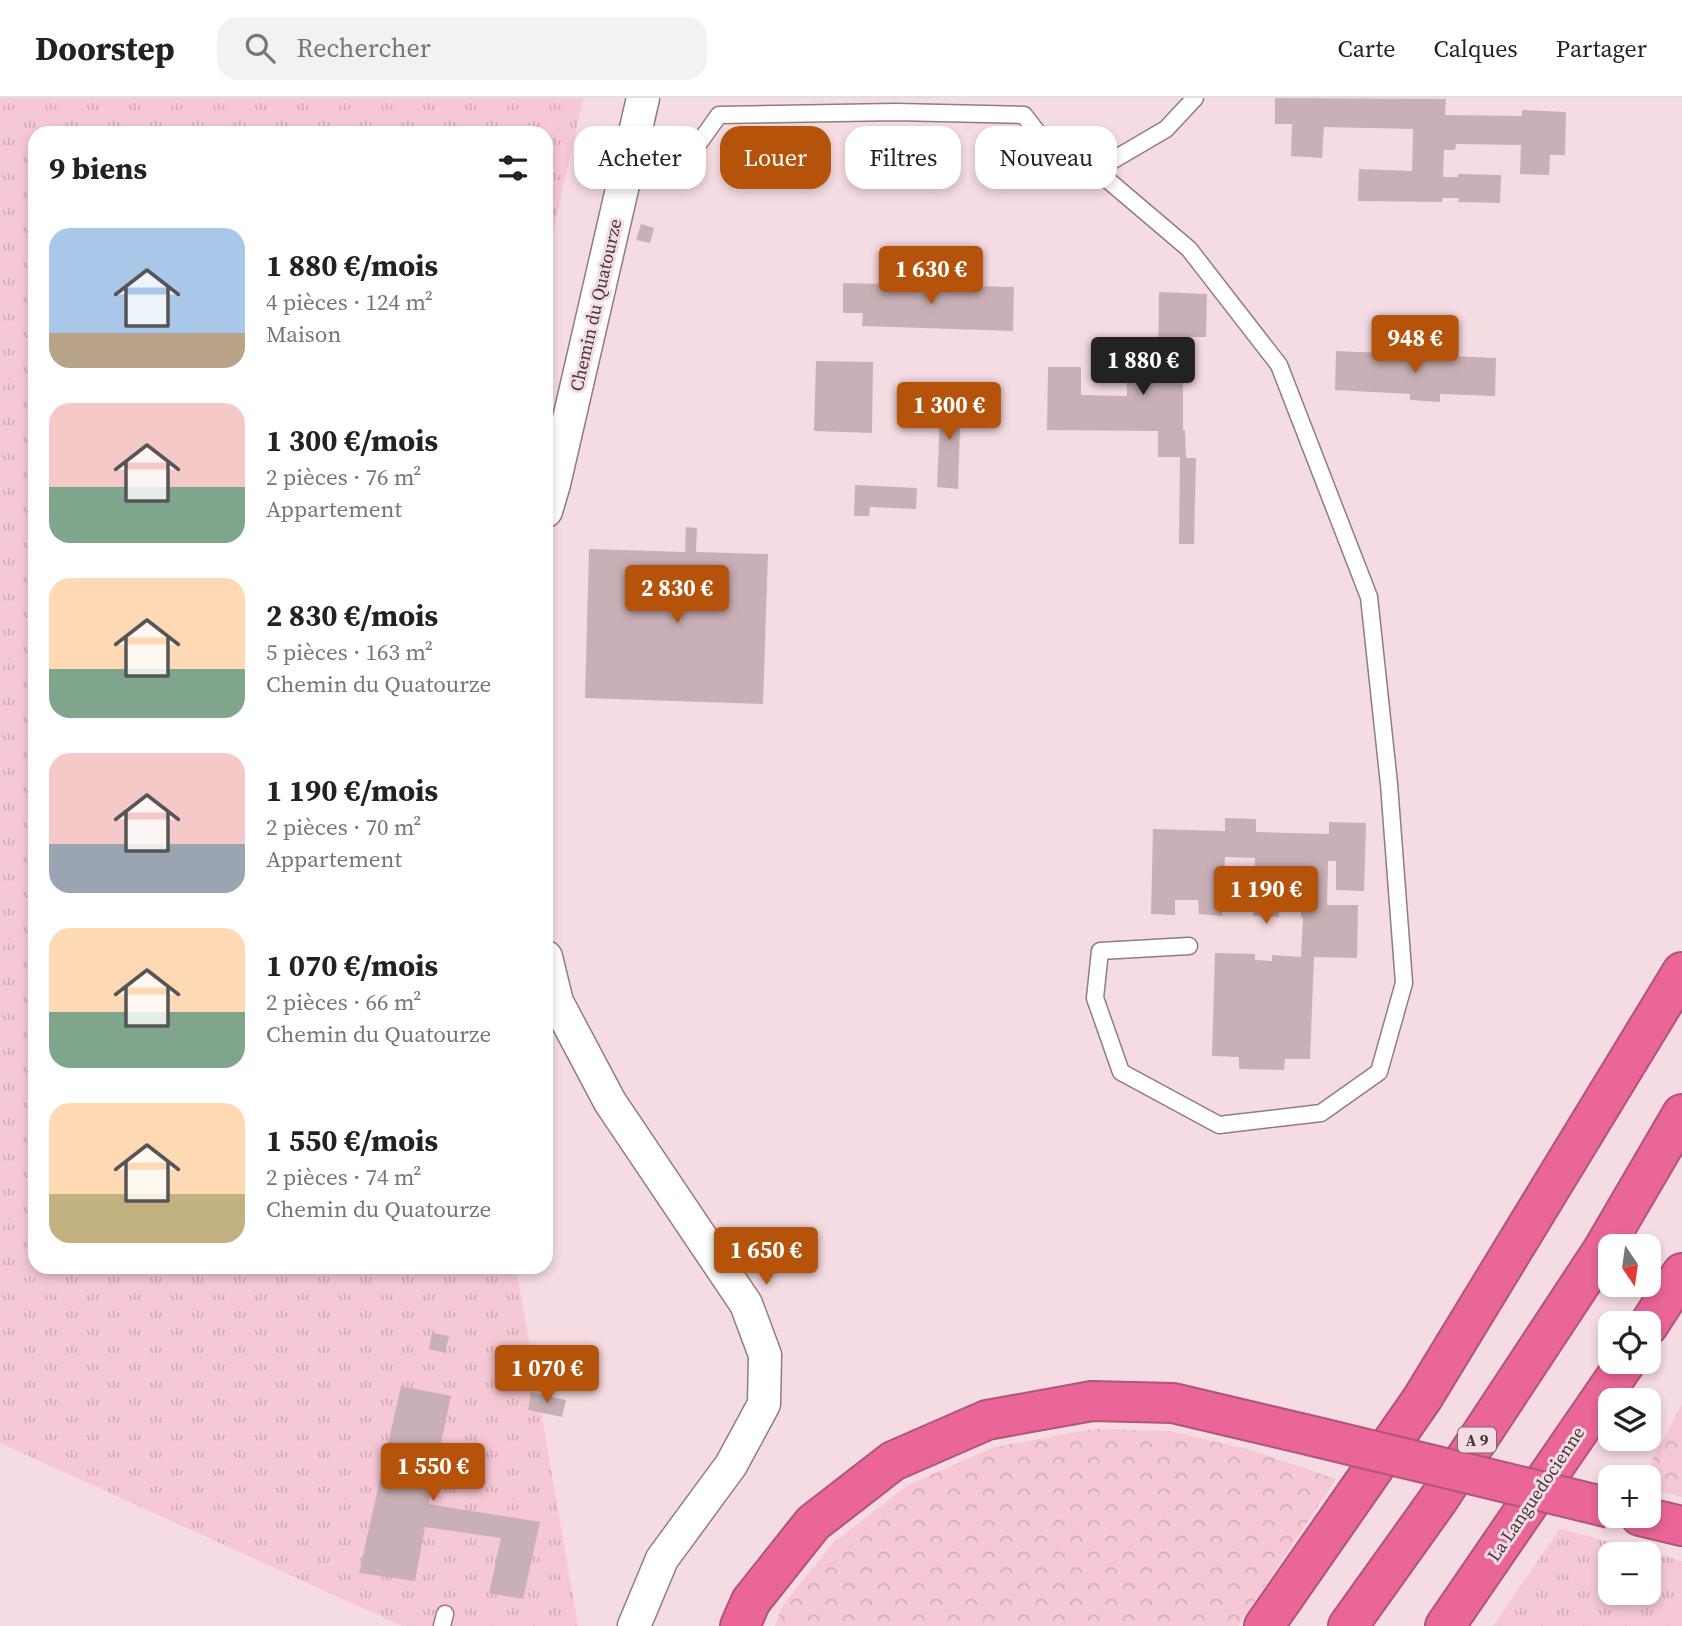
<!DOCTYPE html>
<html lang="fr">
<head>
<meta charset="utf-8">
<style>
  body { margin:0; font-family:"Source Serif 4",serif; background:#f2f2f2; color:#222; height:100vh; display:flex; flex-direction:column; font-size:26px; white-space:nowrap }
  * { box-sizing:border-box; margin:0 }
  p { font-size:23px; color:#767676 }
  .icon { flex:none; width:38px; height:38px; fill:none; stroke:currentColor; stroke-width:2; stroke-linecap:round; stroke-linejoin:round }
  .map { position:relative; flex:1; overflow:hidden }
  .sheet { position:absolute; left:28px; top:28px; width:525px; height:1148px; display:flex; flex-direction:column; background:#fff; border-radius:21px; box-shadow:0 4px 10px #0003 }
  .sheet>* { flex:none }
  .hud { position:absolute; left:574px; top:28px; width:665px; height:63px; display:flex; gap:14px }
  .needle { width:46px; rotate:167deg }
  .buttons { position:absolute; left:1598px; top:1136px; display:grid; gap:14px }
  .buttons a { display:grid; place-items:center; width:63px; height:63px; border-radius:14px; background:#fff; box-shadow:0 4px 10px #0003; font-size:35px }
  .price { position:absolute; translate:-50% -60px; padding:0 16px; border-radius:7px; background:#b45309; color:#fff; font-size:23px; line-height:46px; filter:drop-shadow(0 2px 4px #0008) }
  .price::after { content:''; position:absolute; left:50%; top:42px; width:21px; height:16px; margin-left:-10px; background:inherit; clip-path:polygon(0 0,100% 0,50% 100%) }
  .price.selected { background:#222; color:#fff }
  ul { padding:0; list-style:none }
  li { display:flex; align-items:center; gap:21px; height:175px; padding:0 21px }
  li span { display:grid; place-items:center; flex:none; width:196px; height:140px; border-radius:21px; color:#555 }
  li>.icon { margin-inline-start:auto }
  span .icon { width:84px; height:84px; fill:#fffc; stroke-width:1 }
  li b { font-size:30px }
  h2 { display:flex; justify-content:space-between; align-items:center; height:84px; padding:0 21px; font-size:30px }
  .chip { padding:0 24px; border-radius:21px; background:#fff; box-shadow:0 4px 10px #0003; font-size:24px; line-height:63px }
  .chip.selected { background:#b45309; color:#fff }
  header { display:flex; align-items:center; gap:42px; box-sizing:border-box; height:98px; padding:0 35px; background:#fff; border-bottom:2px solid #e0e0e0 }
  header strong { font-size:33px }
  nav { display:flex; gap:38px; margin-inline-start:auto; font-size:24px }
  .search { width:490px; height:63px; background:#f2f2f2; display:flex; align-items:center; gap:18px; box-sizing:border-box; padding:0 24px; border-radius:21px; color:#767676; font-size:26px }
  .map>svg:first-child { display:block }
  .grass { fill:url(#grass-tufts); fill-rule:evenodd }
  .forest { fill:url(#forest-crowns) }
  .building { fill:#c9b0b7 }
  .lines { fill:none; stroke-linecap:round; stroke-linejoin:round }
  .service-casing { stroke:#937b82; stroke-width:19 }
  .minor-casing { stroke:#937b82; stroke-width:35 }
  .motorway-casing { stroke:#af5677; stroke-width:42 }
  .service { stroke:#fff; stroke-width:16 }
  .minor { stroke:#fff; stroke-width:32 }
  .motorway { stroke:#ea6698; stroke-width:38 }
  .motorway-bridge-casing { stroke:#af5677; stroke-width:42; stroke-linecap:butt }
  .motorway-bridge { stroke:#ea6698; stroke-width:38 }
  .labels { text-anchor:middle; stroke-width:6; stroke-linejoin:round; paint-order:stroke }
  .shield { fill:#f5dbe2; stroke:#77686c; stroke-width:2 }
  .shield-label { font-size:16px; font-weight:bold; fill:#413739 }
  .street-label { font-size:18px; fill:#413739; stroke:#f5dbe2 }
</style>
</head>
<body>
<header>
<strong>Doorstep</strong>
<div class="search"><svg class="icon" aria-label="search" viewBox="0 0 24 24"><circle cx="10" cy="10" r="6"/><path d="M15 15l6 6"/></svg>Rechercher</div>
<nav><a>Carte</a><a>Calques</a><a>Partager</a></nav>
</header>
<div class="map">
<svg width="1682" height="1528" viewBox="0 0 1682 1528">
  <defs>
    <pattern id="grass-tufts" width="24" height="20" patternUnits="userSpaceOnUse" patternTransform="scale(1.75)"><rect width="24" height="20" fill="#f6c7d5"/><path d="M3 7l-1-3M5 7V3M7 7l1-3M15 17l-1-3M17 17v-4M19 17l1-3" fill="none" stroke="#d4acb8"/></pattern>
    <pattern id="forest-crowns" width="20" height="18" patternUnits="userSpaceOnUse" patternTransform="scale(1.75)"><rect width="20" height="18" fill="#f6c7d5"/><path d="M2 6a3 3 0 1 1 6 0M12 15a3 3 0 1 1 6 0" fill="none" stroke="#d4acb8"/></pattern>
  </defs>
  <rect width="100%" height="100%" fill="#f5dbe2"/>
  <g class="grass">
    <path d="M0,0H583L546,166V35H35V1169H516L578,1528H402L0,1345Z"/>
    <path d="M1560,1431L1682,1463V1528H1493ZM1610,1456H1648V1494H1610Z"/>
  </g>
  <g class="forest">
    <path d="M1682,1306V1399L1649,1390L1648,1379H1643Z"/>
    <path d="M1094,1331L1169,1333L1247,1351L1336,1381L1238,1528H775L783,1507L833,1445L908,1387L995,1349Z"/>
  </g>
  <g class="building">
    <path d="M1275,0L1446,1L1445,17L1522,18V12L1566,14L1565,57H1550L1549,77L1520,76L1521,47L1456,46L1455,52H1444L1443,79H1458V76L1501,77L1500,105L1458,104L1459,100H1442V104L1358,103L1359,71L1412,73L1413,31L1324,29L1322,60L1291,58L1292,26H1275Z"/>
    <path d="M641,126L654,130L650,145L636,142Z"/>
    <path d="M843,185L1014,189L1013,233L862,228L863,215H843Z"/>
    <path d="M1159,194L1207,196L1206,239H1184L1183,251H1195L1194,263L1183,262V332H1185L1186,360H1196L1194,446H1179L1180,359H1158V333L1047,332L1048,269H1081V297L1127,298V277H1132V271L1136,269L1152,268L1158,273Z"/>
    <path d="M1336,253L1496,260L1495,298L1440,296V304L1410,302V296L1335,292Z"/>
    <path d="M816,263L873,264L872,335L814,333Z"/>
    <path d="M941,296L961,297L958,391L937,389Z"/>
    <path d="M31,321H35V347H30Z"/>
    <path d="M855,387L917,390L916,411L870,409L869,418H854Z"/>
    <path d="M686,429L697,430L696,454L768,456L763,606L585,600L589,451L685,454Z"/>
    <path d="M1225,720L1256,721V734L1329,736V724L1366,725L1364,793L1336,792V763H1328L1327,807H1358L1357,860L1314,859L1310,961H1285L1284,972L1239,971V959L1212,958L1215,855L1255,856V862L1272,863V857L1301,859L1303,820H1301V805H1279V819L1253,818L1255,760L1225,759L1222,818L1199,816L1198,802H1175V817L1151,816L1153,731L1225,733Z"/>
    <path d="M432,1235L449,1238L445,1255L429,1251Z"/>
    <path d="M401,1288L451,1298L428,1406L540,1424L523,1501L489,1495L501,1440L425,1429L415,1483L359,1475Z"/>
    <path d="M531,1294L566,1302L562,1319L528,1312Z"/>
  </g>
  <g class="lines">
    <g class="service-casing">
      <g id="service">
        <path d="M633,46L686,63L719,17L896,14L1024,17L1054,56L1096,72L1166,31L1195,0"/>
        <path d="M1096,72L1189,151L1279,267L1369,499L1389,686L1404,885L1379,974L1321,1015L1219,1027L1121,974L1095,900L1100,853L1189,848"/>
        <path d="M442,1528L445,1516"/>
      </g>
    </g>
    <g class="minor-casing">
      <g id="minor">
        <path d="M546,413L554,386L643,0"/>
        <path d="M546,859L557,904L610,1004L746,1206L765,1257L764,1306L731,1367L662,1461L634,1528"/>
      </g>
    </g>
    <g class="motorway-casing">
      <g id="motorway">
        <path d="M1648,1228L1682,1175"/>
        <path d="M1640,1418L1682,1428"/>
        <path d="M740,1528L751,1503L813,1425L893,1363L987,1322L1092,1303L1173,1305L1321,1340"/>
        <path d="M1264,1528L1422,1301L1682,874"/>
        <path d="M1348,1528L1438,1402L1602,1153L1682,1016"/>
        <path d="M1445,1528L1626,1264"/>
      </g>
    </g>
    <use href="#service" class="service"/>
    <use href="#minor" class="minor"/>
    <use href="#motorway" class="motorway"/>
    <g class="motorway-bridge-casing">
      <path id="motorway-bridge" d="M1321,1340L1610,1410"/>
    </g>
    <use href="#motorway-bridge" class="motorway-bridge"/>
  </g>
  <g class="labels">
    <rect class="shield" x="1458" y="1329.5" width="38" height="25" rx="5"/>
    <g class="shield-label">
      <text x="1477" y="1348">A 9</text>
    </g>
    <g class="street-label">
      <text transform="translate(596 207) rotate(-77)" y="6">Chemin du Quatourze</text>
      <text transform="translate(1536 1396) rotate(-56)" y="6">La Languedocienne</text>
    </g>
  </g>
</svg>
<div class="buttons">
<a><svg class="needle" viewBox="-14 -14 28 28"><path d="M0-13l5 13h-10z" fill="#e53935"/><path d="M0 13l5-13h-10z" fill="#767676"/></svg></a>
<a><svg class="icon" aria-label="locate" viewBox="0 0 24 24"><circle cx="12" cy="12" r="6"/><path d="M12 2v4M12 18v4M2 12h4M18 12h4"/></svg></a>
<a><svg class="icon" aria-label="layers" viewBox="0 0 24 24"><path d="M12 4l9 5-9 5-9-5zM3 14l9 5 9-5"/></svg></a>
<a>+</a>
<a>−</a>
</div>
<b class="price" style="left:931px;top:208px">1 630 €</b>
<b class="price" style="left:1415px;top:277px">948 €</b>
<b class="price selected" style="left:1143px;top:299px">1 880 €</b>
<b class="price" style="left:949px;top:344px">1 300 €</b>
<b class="price" style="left:677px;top:527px">2 830 €</b>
<b class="price" style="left:1266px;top:828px">1 190 €</b>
<b class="price" style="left:766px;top:1189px">1 650 €</b>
<b class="price" style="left:547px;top:1307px">1 070 €</b>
<b class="price" style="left:433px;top:1405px">1 550 €</b>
<div class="hud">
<a class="chip">Acheter</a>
<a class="chip selected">Louer</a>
<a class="chip">Filtres</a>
<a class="chip">Nouveau</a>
</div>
<section class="sheet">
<h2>9 biens<svg class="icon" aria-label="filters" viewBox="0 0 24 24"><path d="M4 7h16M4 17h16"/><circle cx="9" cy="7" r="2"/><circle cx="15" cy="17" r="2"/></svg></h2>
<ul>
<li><span style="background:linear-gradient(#a9c7e8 75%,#b9a48a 0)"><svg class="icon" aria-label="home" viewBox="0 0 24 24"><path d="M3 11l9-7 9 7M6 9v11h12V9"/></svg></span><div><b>1 880 €/mois</b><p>4 pièces · 124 m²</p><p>Maison</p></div></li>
<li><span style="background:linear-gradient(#f6c9c9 60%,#7fa58c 0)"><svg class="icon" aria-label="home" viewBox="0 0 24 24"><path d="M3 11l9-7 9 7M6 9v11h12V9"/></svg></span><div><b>1 300 €/mois</b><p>2 pièces · 76 m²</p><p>Appartement</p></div></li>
<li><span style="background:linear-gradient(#ffd9b3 65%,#7fa58c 0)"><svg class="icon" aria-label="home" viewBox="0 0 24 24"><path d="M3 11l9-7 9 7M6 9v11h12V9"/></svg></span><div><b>2 830 €/mois</b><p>5 pièces · 163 m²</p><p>Chemin du Quatourze</p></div></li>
<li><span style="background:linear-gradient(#f6c9c9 65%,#9aa5b1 0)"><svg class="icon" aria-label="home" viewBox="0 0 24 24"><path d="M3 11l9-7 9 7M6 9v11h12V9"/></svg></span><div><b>1 190 €/mois</b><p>2 pièces · 70 m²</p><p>Appartement</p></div></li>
<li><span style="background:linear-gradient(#ffd9b3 60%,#7fa58c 0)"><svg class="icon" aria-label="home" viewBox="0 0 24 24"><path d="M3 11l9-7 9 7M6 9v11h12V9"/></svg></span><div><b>1 070 €/mois</b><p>2 pièces · 66 m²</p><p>Chemin du Quatourze</p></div></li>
<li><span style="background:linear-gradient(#ffd9b3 65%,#c2b280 0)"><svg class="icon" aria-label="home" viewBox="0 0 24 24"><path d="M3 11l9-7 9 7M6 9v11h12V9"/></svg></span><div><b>1 550 €/mois</b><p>2 pièces · 74 m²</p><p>Chemin du Quatourze</p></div></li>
</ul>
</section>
</div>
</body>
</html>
